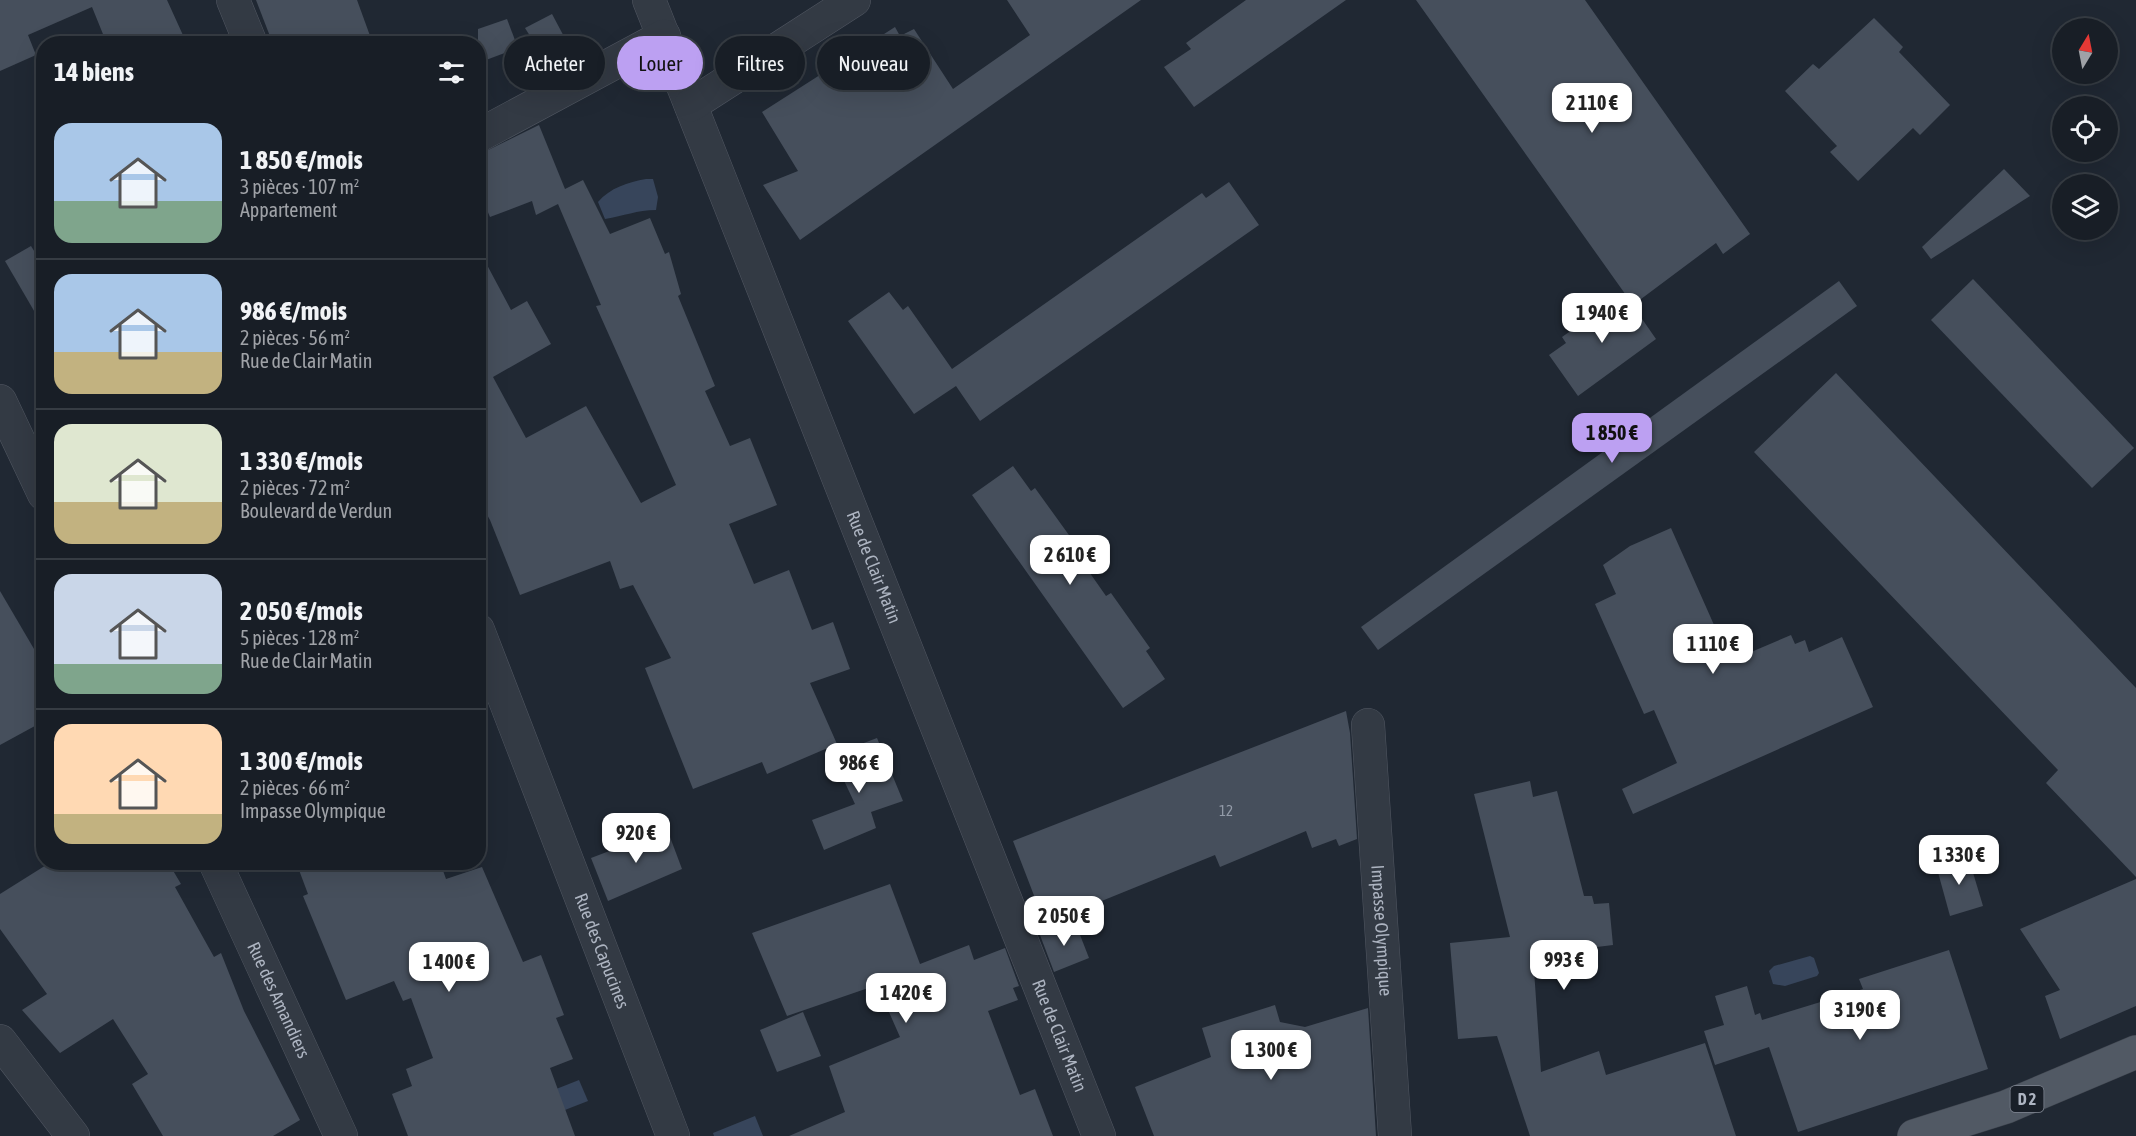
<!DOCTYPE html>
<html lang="fr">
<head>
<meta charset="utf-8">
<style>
  body { margin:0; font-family:"Asap Condensed",sans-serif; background:#21272e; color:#f1f3f6; height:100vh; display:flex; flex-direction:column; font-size:22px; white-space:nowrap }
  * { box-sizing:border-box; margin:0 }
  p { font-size:20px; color:#9fa2a7 }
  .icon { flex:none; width:33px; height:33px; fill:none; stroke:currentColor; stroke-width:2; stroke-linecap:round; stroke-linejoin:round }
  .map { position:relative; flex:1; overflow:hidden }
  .panel { position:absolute; left:36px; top:36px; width:450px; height:834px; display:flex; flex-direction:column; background:#181e26; border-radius:24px; box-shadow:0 6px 24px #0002,0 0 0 2px #363c43 }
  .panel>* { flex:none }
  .top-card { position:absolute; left:504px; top:36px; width:570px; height:54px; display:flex; gap:12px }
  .needle { width:39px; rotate:10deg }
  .tools { position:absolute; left:2052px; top:18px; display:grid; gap:12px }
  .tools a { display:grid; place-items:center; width:66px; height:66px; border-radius:50%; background:#181e26; box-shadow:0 6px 24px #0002,0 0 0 2px #363c43; font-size:30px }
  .price { position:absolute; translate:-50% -51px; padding:0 14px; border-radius:12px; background:#fff; color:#222; font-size:20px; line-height:39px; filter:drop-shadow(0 2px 3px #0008) }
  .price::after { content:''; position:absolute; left:50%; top:36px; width:18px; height:14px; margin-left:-9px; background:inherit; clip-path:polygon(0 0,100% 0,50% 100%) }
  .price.active { background:#bca0f2; color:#111 }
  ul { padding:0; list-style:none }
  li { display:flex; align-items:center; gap:18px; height:150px; padding:0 18px }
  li+li { border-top:2px solid #363c43 }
  li span { display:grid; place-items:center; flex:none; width:168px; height:120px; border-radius:18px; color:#555 }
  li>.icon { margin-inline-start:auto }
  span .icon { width:72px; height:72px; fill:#fffc; stroke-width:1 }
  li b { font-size:26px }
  h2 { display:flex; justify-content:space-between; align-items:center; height:72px; padding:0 18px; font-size:26px }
  .chip { padding:0 21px; border-radius:27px; background:#181e26; box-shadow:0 6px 24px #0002,0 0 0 2px #363c43; font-size:21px; line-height:54px }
  .chip.active { background:#bca0f2; color:#111 }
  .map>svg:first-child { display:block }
  .water { fill:#37455b }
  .building { fill:#464f5c }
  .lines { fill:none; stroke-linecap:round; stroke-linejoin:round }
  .minor-casing { stroke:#515762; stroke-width:34 }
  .major-casing { stroke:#3d434d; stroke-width:34 }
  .minor { stroke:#333a44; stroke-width:33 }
  .major { stroke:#515964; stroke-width:33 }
  .labels { text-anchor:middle; stroke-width:4.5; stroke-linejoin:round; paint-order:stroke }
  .number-label { font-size:15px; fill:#939ba8 }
  .shield { fill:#191f28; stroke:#818793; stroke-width:1.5 }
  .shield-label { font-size:16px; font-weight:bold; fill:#adb4c1 }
  .street-label { font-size:18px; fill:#adb4c1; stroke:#191f28 }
</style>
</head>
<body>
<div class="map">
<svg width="2136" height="1136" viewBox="0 0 2136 1136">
  <rect width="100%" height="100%" fill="#202833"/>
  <g class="water">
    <path d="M646,179H653L658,197L656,210C637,210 624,216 605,219L598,202C610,188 628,182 646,179Z"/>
    <path d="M1810,956L1814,958L1819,973L1817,976L1785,986L1773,984L1769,971L1774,966Z"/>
    <path d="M579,1080L588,1101L552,1115L541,1095Z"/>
    <path d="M755,1116L763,1136H714L713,1133Z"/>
  </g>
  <g class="building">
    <path d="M0,0H167L187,44H107L92,7L28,35L36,55L0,71Z"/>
    <path d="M256,0H357L373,44H273Z"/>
    <path d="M1007,0H1141L800,240L763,185L798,171L762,112L895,27L900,36L914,29L953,89L1030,35Z"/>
    <path d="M1246,0H1346L1194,107L1164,67L1191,49L1186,43Z"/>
    <path d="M1416,0H1585L1750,234L1723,254L1716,243L1633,305Z"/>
    <path d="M552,14L577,61L554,74L525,28Z"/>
    <path d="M1874,18L1903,47L1899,52L1950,105L1920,135L1913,128L1858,181L1830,152L1837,146L1785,91L1813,64L1819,69Z"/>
    <path d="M507,19L518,48L478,63V29Z"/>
    <path d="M539,125L565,189L583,180L610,234L650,218L665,254L669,252L681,294L678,296L715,386L705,391L730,446L750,438L777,505L729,524L754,584L789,570L812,630L833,622L850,669L810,683L837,744L767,774L762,762L693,789L645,668L671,658L633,585L620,589L610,561L520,595L490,520L478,499V248L511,310L527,301L551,344L493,377L526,438L586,406L641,503L676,485L596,306L601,305L558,204L536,215L532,201L490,217L478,189V155Z"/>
    <path d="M2004,169L2030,196L1931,259L1922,247Z"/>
    <path d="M1229,182L1259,225L980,421L956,386L914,414L848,321L889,292L903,310L908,306L952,369L1202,193L1206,198Z"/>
    <path d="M31,246L44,267V328L5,261Z"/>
    <path d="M1973,279L2134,448L2092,488L1931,320Z"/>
    <path d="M1839,281L1857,306L1378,650L1361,627Z"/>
    <path d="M1624,293L1656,339L1578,396L1549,355L1566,343L1562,337Z"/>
    <path d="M1836,373L2136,688V877L2046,783L2058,770L1754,452Z"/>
    <path d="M1013,466L1031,491L1035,488L1074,542L1071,546L1106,596L1111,593L1150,648L1146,651L1165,679L1123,708L972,495Z"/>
    <path d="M1671,528L1730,661L1791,635L1795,644L1805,640L1809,652L1842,637L1873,707L1633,814L1622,789L1677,763L1654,710L1644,714L1595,604L1616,594L1603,565L1630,546Z"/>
    <path d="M0,591L44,666V721L0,745Z"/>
    <path d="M1346,711L1350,733L1357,839L1339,846L1336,839L1312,848L1306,831L1220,867L1215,855L1045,924L1013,841Z"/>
    <path d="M877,738L903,801L871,812L876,828L824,850L812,820L855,804L832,755Z"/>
    <path d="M1530,781L1533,797L1557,791L1584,896H1592L1594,904L1609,903L1613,945L1597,947L1596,950L1533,955L1541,1072L1599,1051L1606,1075L1705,1043L1736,1136H1530L1497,1036L1458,1039L1450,943L1510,937L1474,794Z"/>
    <path d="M667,829L682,869L608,901L591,858Z"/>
    <path d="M1968,856L1983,906L1950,916L1936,865Z"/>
    <path d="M51,862H168L181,884L175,887L214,957L221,953L244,1011L300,1120L273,1136H163L132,1084L148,1074L113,1019L60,1053L22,1010L47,994L0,929V894Z"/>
    <path d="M296,862H440L446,879L482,867L523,962L541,955L564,1015L556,1018L573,1059L550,1068L575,1136H408L392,1094L412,1086L406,1069L433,1058L411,998L403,1001L394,981L346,1000L303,896L308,894Z"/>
    <path d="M2136,879V1006L2060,1039L2045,996L2060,990L2020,929Z"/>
    <path d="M890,884L920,964L969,945L974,960L1005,948L1019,986L1013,988L1018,1000L988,1011L1020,1095L1035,1089L1053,1136H789L845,1112L829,1066L900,1037L877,985L787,1016L752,933Z"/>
    <path d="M1075,922L1089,958L1054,972L1040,935Z"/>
    <path d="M1949,950L1988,1069L1798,1132L1769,1047L1715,1065L1704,1031L1724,1025L1715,996L1747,986L1755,1015L1760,1013L1762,1020L1863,989L1859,979Z"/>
    <path d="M1275,1005L1280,1022L1305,1027L1368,1008L1376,1136H1154L1135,1087L1211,1057L1202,1028Z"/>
    <path d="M803,1012L821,1056L777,1072L760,1030Z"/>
  </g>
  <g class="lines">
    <g class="minor-casing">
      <g id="minor">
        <path d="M233,0L251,44"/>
        <path id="s1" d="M649,0L1099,1136"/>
        <path d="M691,105L854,0"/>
        <path d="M478,136L664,36"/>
        <path d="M0,401L44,494"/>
        <path id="s2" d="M478,630L673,1136"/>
        <path id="s3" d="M1368,725L1395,1136"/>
        <path id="s4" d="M215,862L341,1136"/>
        <path d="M0,1041L73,1136"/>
      </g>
    </g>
    <g class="major-casing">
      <path id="major" d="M1914,1136L2006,1107L2136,1052"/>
    </g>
    <use href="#minor" class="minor"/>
    <use href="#major" class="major"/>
  </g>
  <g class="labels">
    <g class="number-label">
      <text x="1226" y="816">12</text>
    </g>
    <rect class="shield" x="2010.5" y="1086" width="33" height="26" rx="4.5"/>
    <g class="shield-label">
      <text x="2027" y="1105">D 2</text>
    </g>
    <g class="street-label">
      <text dy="6" stroke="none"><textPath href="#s1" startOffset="610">Rue de Clair Matin</textPath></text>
      <text dy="6" stroke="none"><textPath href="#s3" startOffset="206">Impasse Olympique</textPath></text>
      <text dy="6" stroke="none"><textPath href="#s2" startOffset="344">Rue des Capucines</textPath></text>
      <text dy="6" stroke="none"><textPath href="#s4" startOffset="152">Rue des Amandiers</textPath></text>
      <text dy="6" stroke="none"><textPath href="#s1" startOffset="1114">Rue de Clair Matin</textPath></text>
    </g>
  </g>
</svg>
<div class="tools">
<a><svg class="needle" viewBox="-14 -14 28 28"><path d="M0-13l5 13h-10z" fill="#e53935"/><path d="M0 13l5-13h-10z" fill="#9fa2a7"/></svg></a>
<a><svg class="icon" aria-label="locate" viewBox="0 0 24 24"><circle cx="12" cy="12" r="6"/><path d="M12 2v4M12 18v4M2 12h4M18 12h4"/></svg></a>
<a><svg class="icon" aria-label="layers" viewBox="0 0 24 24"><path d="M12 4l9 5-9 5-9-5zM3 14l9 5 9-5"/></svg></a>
</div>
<b class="price" style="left:1592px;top:134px">2 110 €</b>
<b class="price" style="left:1602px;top:344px">1 940 €</b>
<b class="price active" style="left:1612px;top:464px">1 850 €</b>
<b class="price" style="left:1070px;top:586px">2 610 €</b>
<b class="price" style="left:1713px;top:675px">1 110 €</b>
<b class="price" style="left:859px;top:794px">986 €</b>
<b class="price" style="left:636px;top:864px">920 €</b>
<b class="price" style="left:1959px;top:886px">1 330 €</b>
<b class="price" style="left:1064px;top:947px">2 050 €</b>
<b class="price" style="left:1564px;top:991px">993 €</b>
<b class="price" style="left:449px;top:993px">1 400 €</b>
<b class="price" style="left:906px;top:1024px">1 420 €</b>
<b class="price" style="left:1860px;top:1041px">3 190 €</b>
<b class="price" style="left:1271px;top:1081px">1 300 €</b>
<div class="top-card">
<a class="chip">Acheter</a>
<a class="chip active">Louer</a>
<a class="chip">Filtres</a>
<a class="chip">Nouveau</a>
</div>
<section class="panel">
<h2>14 biens<svg class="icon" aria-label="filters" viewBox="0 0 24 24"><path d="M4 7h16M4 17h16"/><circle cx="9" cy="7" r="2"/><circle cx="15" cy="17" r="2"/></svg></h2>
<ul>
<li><span style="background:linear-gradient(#a9c7e8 65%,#7fa58c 0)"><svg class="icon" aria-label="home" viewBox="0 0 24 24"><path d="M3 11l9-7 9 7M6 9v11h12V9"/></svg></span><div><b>1 850 €/mois</b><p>3 pièces · 107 m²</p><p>Appartement</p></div></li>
<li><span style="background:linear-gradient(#a9c7e8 65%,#c2b280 0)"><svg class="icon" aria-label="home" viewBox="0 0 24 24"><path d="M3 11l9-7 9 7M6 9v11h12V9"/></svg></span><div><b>986 €/mois</b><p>2 pièces · 56 m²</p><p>Rue de Clair Matin</p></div></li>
<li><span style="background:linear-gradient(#dfe7d0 65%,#c2b280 0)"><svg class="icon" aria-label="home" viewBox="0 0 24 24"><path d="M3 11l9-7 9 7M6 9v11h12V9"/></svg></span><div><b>1 330 €/mois</b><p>2 pièces · 72 m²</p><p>Boulevard de Verdun</p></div></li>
<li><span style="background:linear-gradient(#c9d6e8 75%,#7fa58c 0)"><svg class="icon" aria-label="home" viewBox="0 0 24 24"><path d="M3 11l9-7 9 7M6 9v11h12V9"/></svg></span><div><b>2 050 €/mois</b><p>5 pièces · 128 m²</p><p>Rue de Clair Matin</p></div></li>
<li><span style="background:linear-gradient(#ffd9b3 75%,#c2b280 0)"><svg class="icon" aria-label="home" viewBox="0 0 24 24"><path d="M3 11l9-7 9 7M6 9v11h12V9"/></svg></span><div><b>1 300 €/mois</b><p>2 pièces · 66 m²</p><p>Impasse Olympique</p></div></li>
</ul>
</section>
</div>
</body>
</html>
